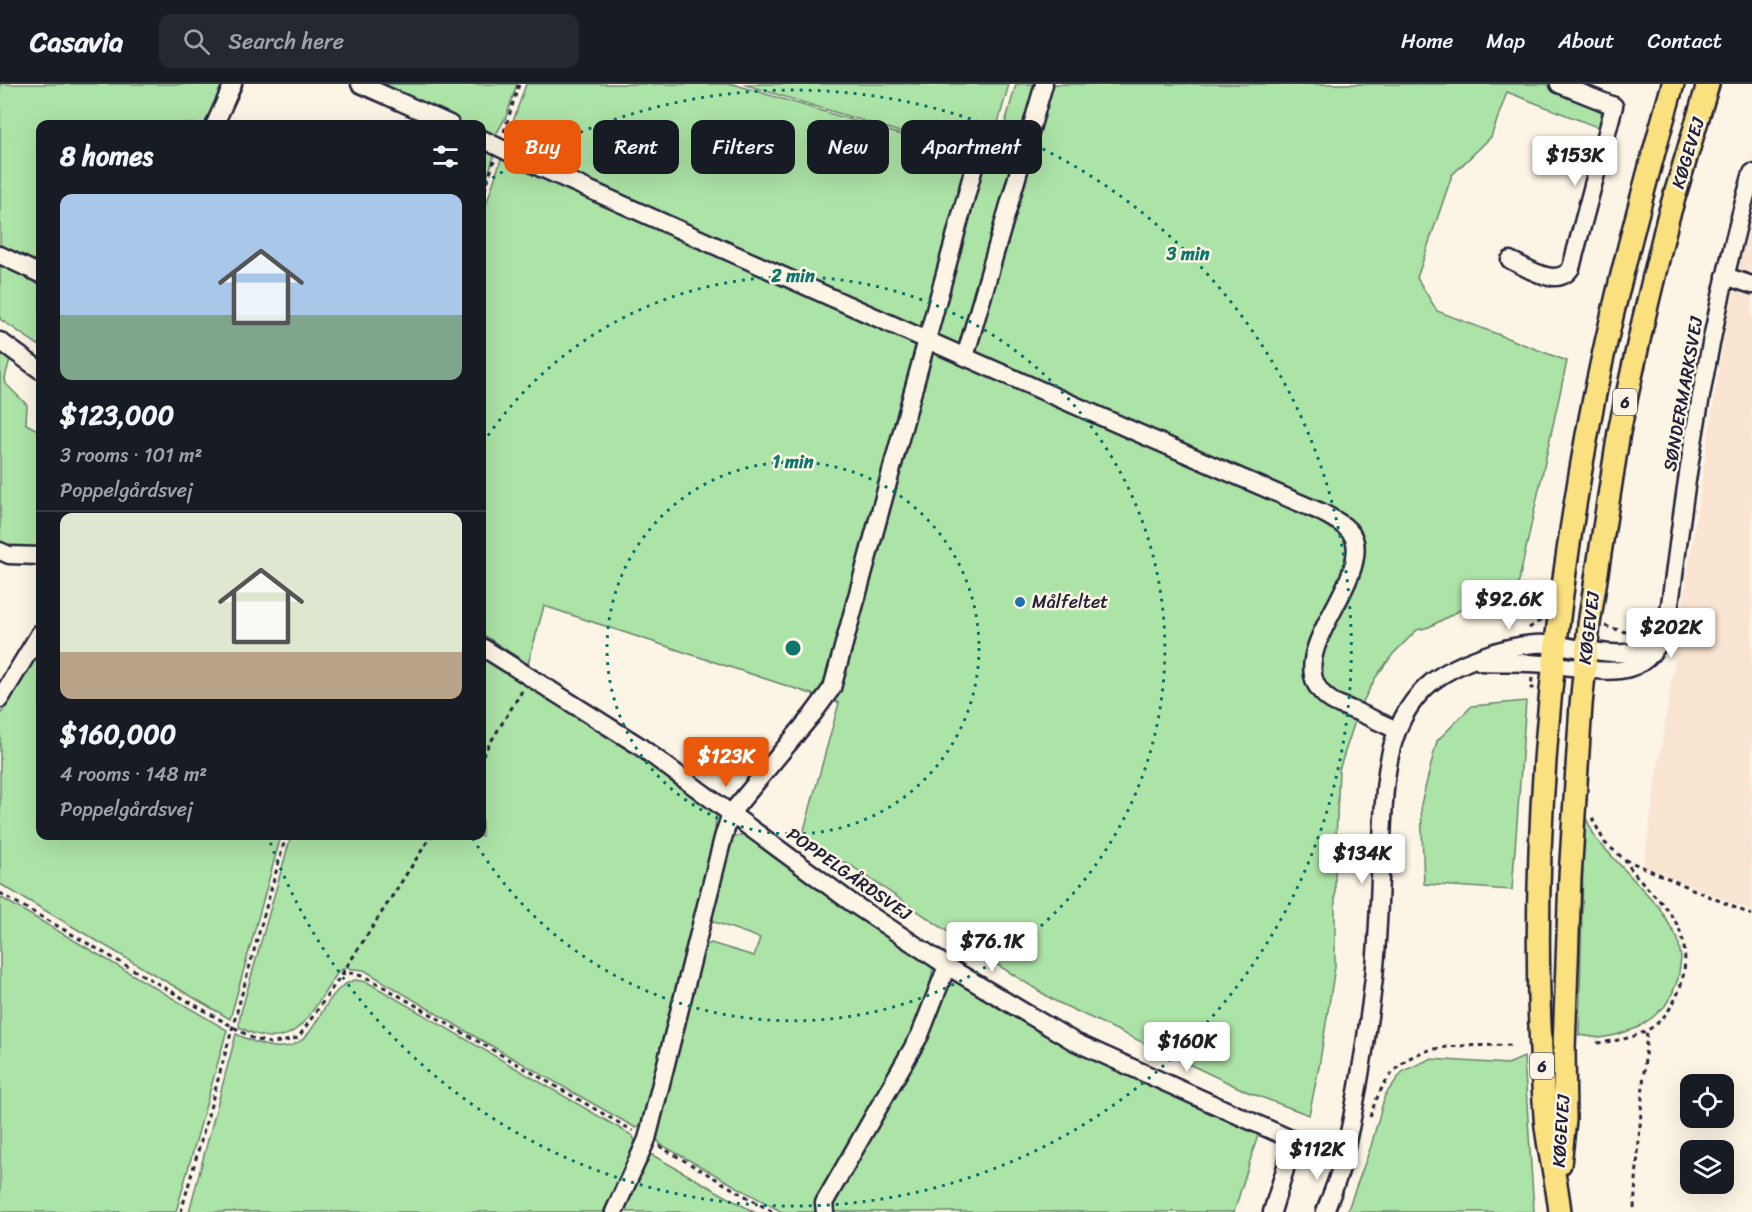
<!DOCTYPE html>
<html lang="en">
<head>
<meta charset="utf-8">
<style>
  body { margin:0; font-family:Sriracha,sans-serif; background:#242831; color:#f1f3f6; height:100vh; display:flex; flex-direction:column; font-size:22px; white-space:nowrap }
  * { box-sizing:border-box; margin:0 }
  p { font-size:20px; color:#9ea1a6 }
  .icon { flex:none; width:33px; height:33px; fill:none; stroke:currentColor; stroke-width:2; stroke-linecap:round; stroke-linejoin:round }
  .map { position:relative; flex:1; overflow:hidden }
  .panel { position:absolute; left:36px; top:36px; width:450px; height:720px; display:flex; flex-direction:column; background:#171b24; border-radius:12px; box-shadow:0 6px 24px #0002 }
  .panel>* { flex:none }
  .guide { position:absolute; left:504px; top:36px; width:570px; height:54px; display:flex; gap:12px }
  .fabs { position:absolute; left:1680px; top:990px; display:grid; gap:12px }
  .fabs a { display:grid; place-items:center; width:54px; height:54px; border-radius:12px; background:#171b24; box-shadow:0 6px 24px #0002; font-size:30px }
  .price { position:absolute; translate:-50% -51px; padding:0 14px; border-radius:6px; background:#fff; color:#222; font-size:20px; line-height:39px; filter:drop-shadow(0 2px 3px #0008) }
  .price::after { content:''; position:absolute; left:50%; top:36px; width:18px; height:14px; margin-left:-9px; background:inherit; clip-path:polygon(0 0,100% 0,50% 100%) }
  .price.on { background:#ea580c; color:#fff }
  ul { padding:0; list-style:none }
  li { display:grid; align-content:center; gap:12px; height:318px; padding:0 24px }
  li+li { border-top:2px solid #363941 }
  li span { display:grid; place-items:center; height:186px; border-radius:12px; color:#555 }
  li>.icon { margin-inline-start:auto }
  span .icon { width:108px; height:108px; fill:#fffc; stroke-width:1 }
  li b { font-size:26px }
  h2 { display:flex; justify-content:space-between; align-items:center; height:72px; padding:0 24px; font-size:26px }
  .tag { padding:0 21px; border-radius:12px; background:#171b24; box-shadow:0 6px 24px #0002; font-size:21px; line-height:54px }
  .tag.on { background:#ea580c; color:#fff }
  header { display:flex; align-items:center; gap:36px; box-sizing:border-box; height:84px; padding:0 30px; background:#171b24; border-bottom:2px solid #363941 }
  header strong { font-size:28px }
  nav { display:flex; gap:33px; margin-inline-start:auto; font-size:21px }
  .search { width:420px; height:54px; background:#242831; display:flex; align-items:center; gap:15px; box-sizing:border-box; padding:0 21px; border-radius:12px; color:#9ea1a6; font-size:22px }
  .map>svg:first-child { display:block }
  .built { fill:#fae5d3 }
  .green { fill:#ace3a6; stroke:#678270; stroke-width:1.5 }
  .lines { fill:none; stroke-linecap:round; stroke-linejoin:round }
  .minor-casing { stroke:#22223b; stroke-width:21 }
  .major-casing { stroke:#22223b; stroke-width:26 }
  .path { stroke:#22223b; stroke-width:3; stroke-dasharray:4.5 4.5; stroke-linecap:butt }
  .minor { stroke:#fcf5e5; stroke-width:16 }
  .major { stroke:#fbe080; stroke-width:21 }
  .ring { fill:none; stroke:#0f766e; stroke-width:3; stroke-dasharray:3 6 }
  .poi-dot { fill:#1f6fb2; stroke:#fcf5e5; stroke-width:2 }
  .labels { text-anchor:middle; stroke-width:5; stroke-linejoin:round; paint-order:stroke }
  .shield { fill:#fcf5e5; stroke:#63616e; stroke-width:1.5 }
  .shield-label { font-size:16px; font-weight:bold; fill:#22223b }
  .street-label { font-size:18px; fill:#22223b; stroke:#fcf5e5 }
  .poi-label { font-size:18px; fill:#22223b; stroke:#fcf5e5; text-anchor:start }
  .centre { fill:#0f766e; stroke:#fcf5e5; stroke-width:3 }
  .ring-label { font-size:18px; text-anchor:middle; font-weight:bold; fill:#0f766e; stroke:#fcf5e5; stroke-width:5; stroke-linejoin:round; paint-order:stroke }
</style>
</head>
<body>
<header>
<strong>Casavia</strong>
<div class="search"><svg class="icon" aria-label="search" viewBox="0 0 24 24"><circle cx="10" cy="10" r="6"/><path d="M15 15l6 6"/></svg>Search here</div>
<nav><a>Home</a><a>Map</a><a>About</a><a>Contact</a></nav>
</header>
<div class="map">
<svg width="1752" height="1128" viewBox="0 0 1752 1128">
  <rect width="100%" height="100%" fill="#fcf5e5"/>
  <filter id="ink" filterUnits="userSpaceOnUse"><feTurbulence type="fractalNoise" baseFrequency=".0167" numOctaves="2"/><feDisplacementMap in="SourceGraphic" scale="12" xChannelSelector="R" yChannelSelector="G"/><feConvolveMatrix kernelMatrix="1 2 1 2 8 2 1 2 1" color-interpolation-filters="sRGB"/></filter>
  <g filter="url(#ink)">
    <path class="built" d="M1752,65V827L1643,783Z"/>
    <g class="green">
      <path d="M0,0H224L206,40H40V179L0,161Z"/>
      <path d="M377,0H517L506,33L495,52L482,49V40H464Z"/>
      <path d="M526,0H733L994,79L1016,0H1546L1601,21L1602,45L1507,8L1491,53L1452,91L1417,194L1437,227L1567,277L1515,515L1466,523L1429,543L1417,546L1393,570L1376,593L1359,625L1339,686L1335,779V883L1319,983L1309,1031L1250,1009L1055,917L985,873L847,779L829,774L801,757L839,619L544,522L528,580L482,550V133L503,69L649,136L652,124L511,63L508,52Z"/>
      <path d="M743,0H1009L988,75Z"/>
      <path d="M482,60L496,67L482,109Z"/>
      <path d="M0,175L40,194V262L0,235Z"/>
      <path d="M0,261L11,271L5,294L6,300L27,321L26,340L40,347V469L0,461Z"/>
      <path d="M40,564V752H281L230,935L0,800V631Z"/>
      <path d="M482,572L664,685L711,722L716,732L715,750L648,1035L636,1044L474,952L364,886L345,884L339,887C310,926 298,975 239,943L240,932L291,752H482Z"/>
      <path d="M1526,617L1512,806L1424,800L1421,720L1437,657L1472,622Z"/>
      <path d="M1586,734L1596,755L1659,823L1678,855L1681,874L1678,895L1672,910L1665,922L1653,933L1637,944L1616,951L1600,954L1579,951L1584,736Z"/>
      <path d="M744,750L750,751L933,883L927,921L822,1128H782L660,1060L657,1055L705,862L711,859L754,872L760,854L714,838L711,829L728,760L733,754Z"/>
      <path d="M0,813L227,946L176,1128H0Z"/>
      <path d="M951,895L1071,965L1259,1048L1234,1128H834L833,1122Z"/>
      <path d="M355,896L367,898L633,1052L636,1061L603,1128H189L236,950C256,959 282,972 303,955C313,947 320,930 327,920C335,908 342,900 355,896Z"/>
      <path d="M1524,973L1534,1128H1347L1371,1062L1385,1011L1403,987L1430,975L1508,980Z"/>
      <path d="M647,1068L754,1128H619Z"/>
    </g>
    <g class="lines">
      <g class="minor-casing">
        <g id="minor">
          <path d="M360,0L450,40"/>
          <path d="M215,40L233,0"/>
          <path d="M482,55L543,85C802,200 1060,317 1321,428C1333,435 1352,443 1355,458C1364,506 1277,577 1329,615C1335,620 1344,622 1350,625C1366,631 1381,639 1397,646"/>
          <path d="M0,171L40,190"/>
          <path d="M1510,176C1528,184 1557,205 1571,184L1614,22L1559,0"/>
          <path d="M1725,192L1752,201"/>
          <path d="M0,257L40,286"/>
          <path d="M965,273L1044,0"/>
          <path d="M0,467L9,471L40,472"/>
          <path d="M482,563L638,661L852,819L947,882L1019,925L1075,958L1342,1078"/>
          <path d="M1481,578C1506,579 1531,578 1556,581C1605,587 1648,601 1667,540C1676,482 1682,423 1692,365C1707,272 1726,180 1752,89"/>
          <path d="M0,615L40,549"/>
          <path d="M614,1128L647,1055L723,754L731,729L813,630L832,604L973,87"/>
          <path d="M825,1128L824,1119L920,951L947,882"/>
          <path d="M1272,1128L1294,1056"/>
          <path d="M1325,1128C1331,1111 1339,1094 1343,1076C1357,1016 1367,954 1374,893C1379,848 1379,801 1382,756C1385,700 1384,636 1433,597C1457,579 1504,562 1535,560C1571,557 1628,585 1658,556C1662,552 1665,545 1667,540"/>
        </g>
      </g>
      <g class="major-casing">
        <g id="major">
          <path d="M1560,1080L1565,1036L1564,965L1570,793L1581,621L1589,540L1619,348L1643,238L1668,134L1708,0"/>
          <path d="M1560,1128C1557,1096 1547,1064 1545,1032C1527,802 1547,566 1589,340C1611,225 1641,112 1673,0"/>
        </g>
      </g>
      <g class="path">
        <path d="M504,48L519,0"/>
        <path d="M482,115L494,77"/>
        <path d="M1605,542L1629,549L1642,546"/>
        <path d="M1529,544L1541,536"/>
        <path d="M1532,594L1531,604H1535"/>
        <path d="M482,672L522,607"/>
        <path d="M1592,734L1605,759L1624,775L1752,831"/>
        <path d="M0,809L254,955L270,959L281,958L298,954L342,890L353,889L370,895L633,1047"/>
        <path d="M342,890L431,752"/>
        <path d="M1597,959C1614,957 1631,955 1646,947C1679,929 1694,879 1679,845C1667,818 1640,801 1625,776"/>
        <path d="M1370,1033C1395,953 1441,963 1512,961"/>
        <path d="M659,1062L773,1128"/>
        <path d="M1634,1124L1647,946"/>
        <path d="M181,1128L286,752"/>
      </g>
      <use href="#minor" class="minor"/>
      <use href="#major" class="major"/>
    </g>
  </g>
  <g class="ring">
    <circle cx="793" cy="564" r="186"/>
    <path d="M483 359A372 372 0 1 1 472 753"/>
    <path d="M485 99A558 558 0 1 1 269 755"/>
  </g>
  <circle class="poi-dot" cx="1020" cy="518" r="6"/>
  <g class="labels">
    <g class="shield">
      <rect x="1613" y="305" width="24" height="26" rx="4.5"/>
      <rect x="1530" y="969" width="24" height="26" rx="4.5"/>
    </g>
    <g class="shield-label">
      <text x="1625" y="324">6</text>
      <text x="1542" y="988">6</text>
    </g>
    <g class="street-label">
      <text transform="translate(1688 69) rotate(-73)" y="6">KØGEVEJ</text>
      <text transform="translate(1683 310) rotate(-80)" y="6">SØNDERMARKSVEJ</text>
      <text transform="translate(1589 544) rotate(-83)" y="6">KØGEVEJ</text>
      <text transform="translate(849 790) rotate(35)" y="6">POPPELGÅRDSVEJ</text>
      <text transform="translate(1561 1047) rotate(-86)" y="6">KØGEVEJ</text>
    </g>
    <g class="poi-label">
      <text x="1032" y="524">Målfeltet</text>
    </g>
  </g>
  <circle cx="793" cy="564" r="9" class="centre"/>
  <g class="ring-label">
    <text x="1188" y="176">3 min</text>
    <text x="793" y="198">2 min</text>
    <text x="793" y="384">1 min</text>
  </g>
</svg>
<div class="fabs">
<a><svg class="icon" aria-label="locate" viewBox="0 0 24 24"><circle cx="12" cy="12" r="6"/><path d="M12 2v4M12 18v4M2 12h4M18 12h4"/></svg></a>
<a><svg class="icon" aria-label="layers" viewBox="0 0 24 24"><path d="M12 4l9 5-9 5-9-5zM3 14l9 5 9-5"/></svg></a>
</div>
<b class="price" style="left:1575px;top:103px">$153K</b>
<b class="price" style="left:1509px;top:547px">$92.6K</b>
<b class="price" style="left:1671px;top:575px">$202K</b>
<b class="price on" style="left:726px;top:704px">$123K</b>
<b class="price" style="left:1362px;top:801px">$134K</b>
<b class="price" style="left:992px;top:889px">$76.1K</b>
<b class="price" style="left:1187px;top:989px">$160K</b>
<b class="price" style="left:1317px;top:1097px">$112K</b>
<div class="guide">
<a class="tag on">Buy</a>
<a class="tag">Rent</a>
<a class="tag">Filters</a>
<a class="tag">New</a>
<a class="tag">Apartment</a>
</div>
<section class="panel">
<h2>8 homes<svg class="icon" aria-label="filters" viewBox="0 0 24 24"><path d="M4 7h16M4 17h16"/><circle cx="9" cy="7" r="2"/><circle cx="15" cy="17" r="2"/></svg></h2>
<ul>
<li><span style="background:linear-gradient(#a9c7e8 65%,#7fa58c 0)"><svg class="icon" aria-label="home" viewBox="0 0 24 24"><path d="M3 11l9-7 9 7M6 9v11h12V9"/></svg></span><div><b>$123,000</b><p>3 rooms · 101 m²</p><p>Poppelgårdsvej</p></div></li>
<li><span style="background:linear-gradient(#dfe7d0 75%,#b9a48a 0)"><svg class="icon" aria-label="home" viewBox="0 0 24 24"><path d="M3 11l9-7 9 7M6 9v11h12V9"/></svg></span><div><b>$160,000</b><p>4 rooms · 148 m²</p><p>Poppelgårdsvej</p></div></li>
</ul>
</section>
</div>
</body>
</html>
